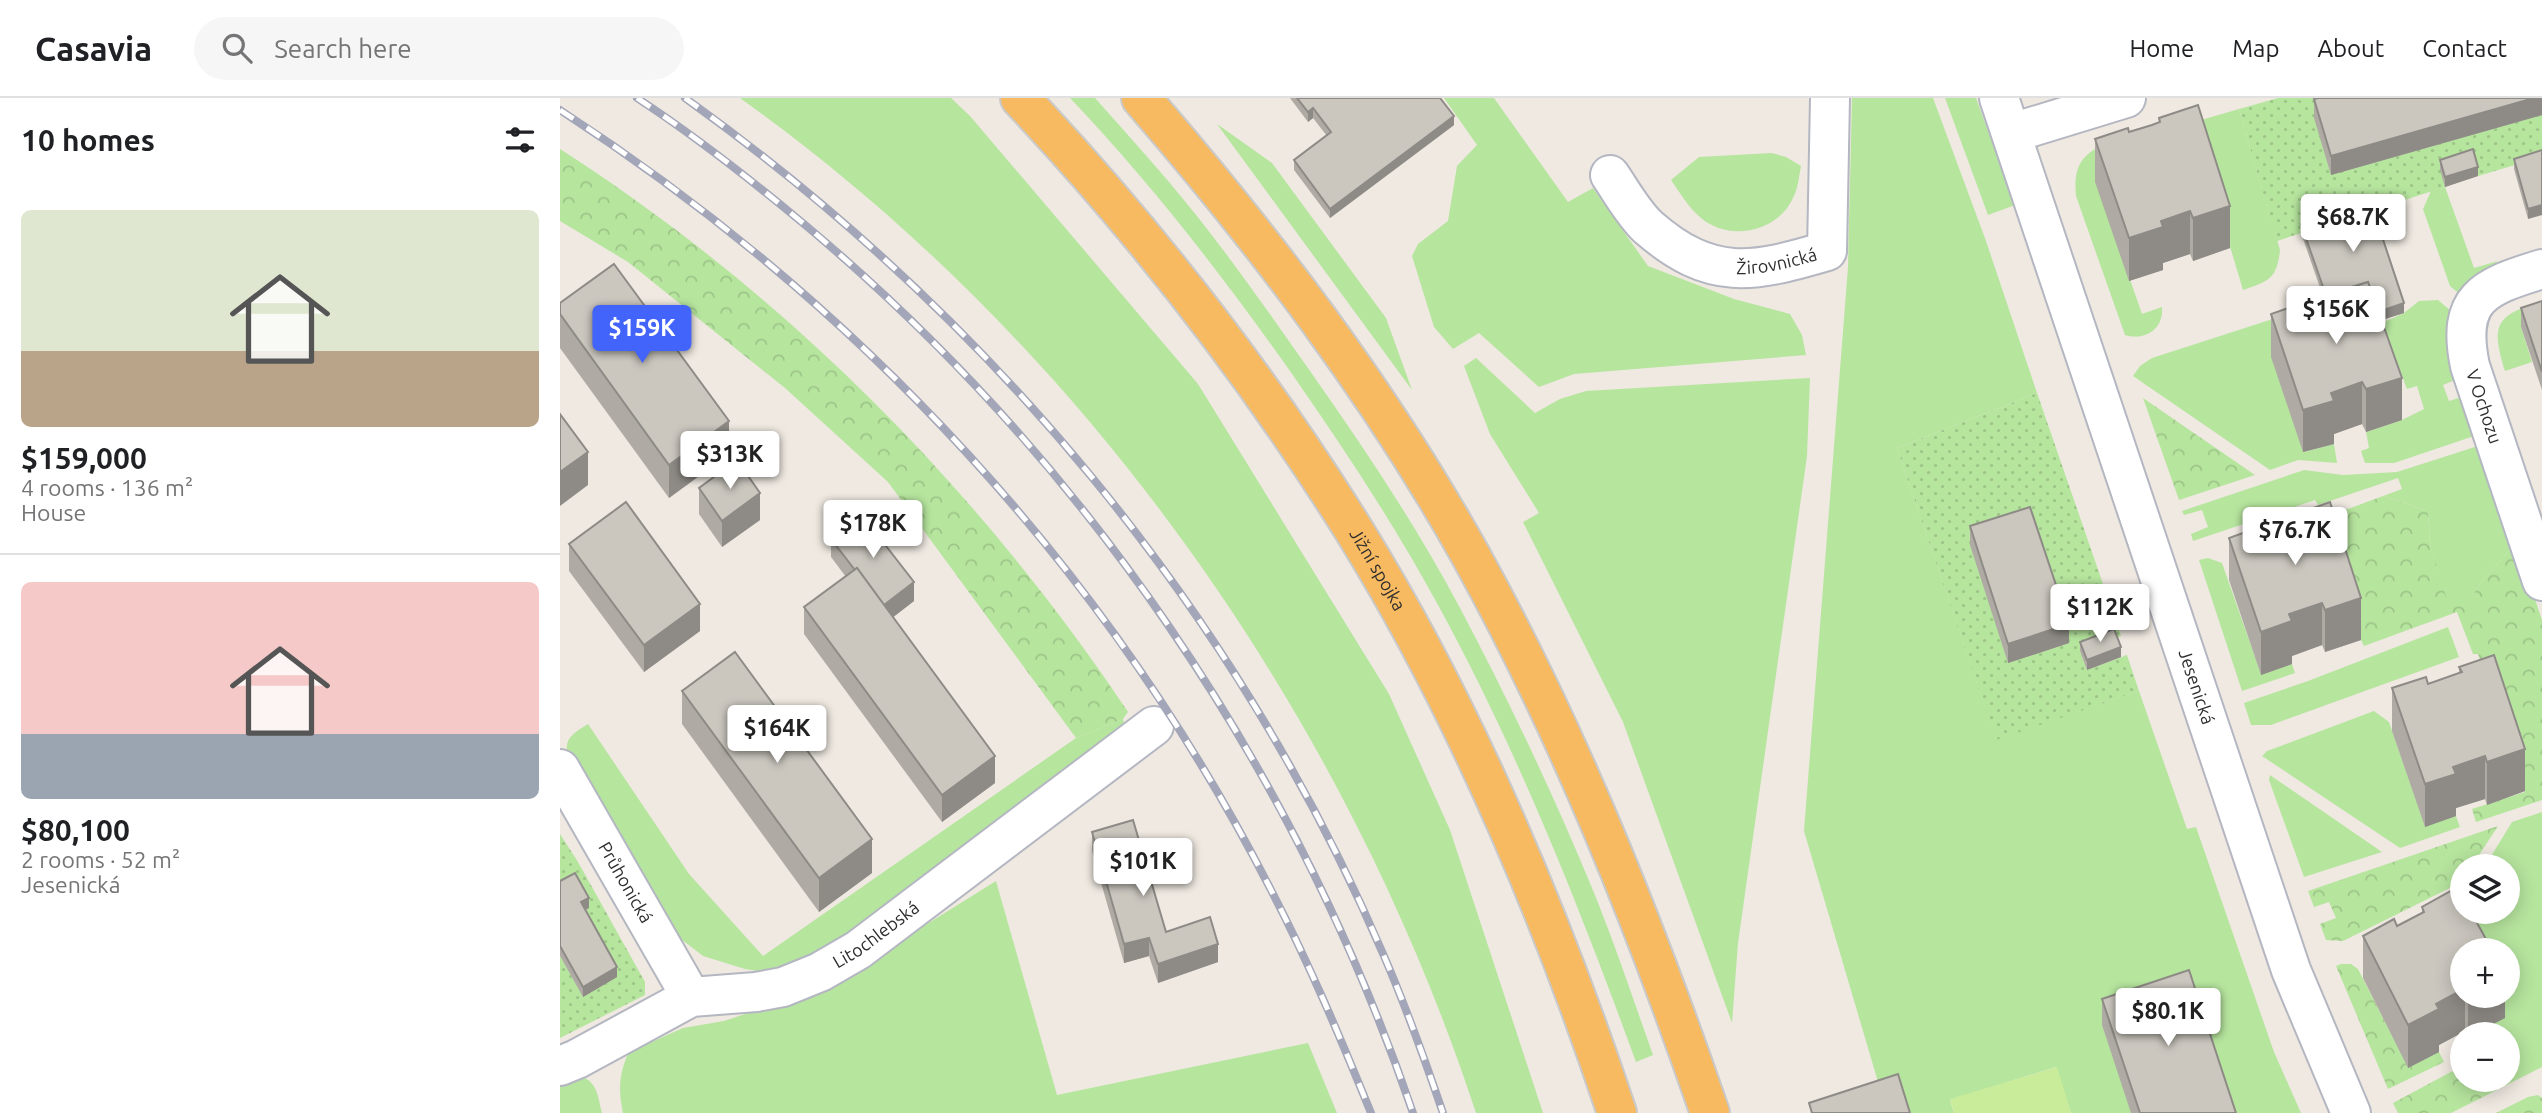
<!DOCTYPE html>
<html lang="en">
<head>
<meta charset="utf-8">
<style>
  body { margin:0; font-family:Ubuntu,sans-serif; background:#f6f6f6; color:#202124; height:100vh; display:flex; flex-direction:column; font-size:26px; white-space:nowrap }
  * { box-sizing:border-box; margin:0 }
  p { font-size:23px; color:#757577 }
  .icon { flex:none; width:38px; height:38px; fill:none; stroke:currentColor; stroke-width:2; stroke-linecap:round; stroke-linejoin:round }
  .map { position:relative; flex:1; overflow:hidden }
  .side { display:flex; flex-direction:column; background:#fff; width:560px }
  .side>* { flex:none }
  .tools { position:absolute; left:1890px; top:756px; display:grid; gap:14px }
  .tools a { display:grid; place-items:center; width:70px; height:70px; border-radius:50%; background:#fff; box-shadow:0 4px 18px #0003; font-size:35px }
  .price { position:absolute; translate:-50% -60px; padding:0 16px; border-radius:7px; background:#fff; color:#222; font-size:23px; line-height:46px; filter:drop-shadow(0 2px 4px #0008) }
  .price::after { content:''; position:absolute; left:50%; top:42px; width:21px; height:16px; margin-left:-10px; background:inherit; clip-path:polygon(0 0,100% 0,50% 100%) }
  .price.on { background:#4264fb; color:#fff }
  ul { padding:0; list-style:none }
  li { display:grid; align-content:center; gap:14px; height:371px; padding:0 21px }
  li+li { border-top:2px solid #e0e0e0 }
  li span { display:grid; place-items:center; height:217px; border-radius:10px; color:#555 }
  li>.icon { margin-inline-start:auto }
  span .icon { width:126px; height:126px; fill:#fffc; stroke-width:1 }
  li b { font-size:30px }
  h2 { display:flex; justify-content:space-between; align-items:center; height:84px; padding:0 21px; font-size:30px }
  header { display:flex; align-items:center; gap:42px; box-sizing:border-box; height:98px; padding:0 35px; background:#fff; border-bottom:2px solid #e0e0e0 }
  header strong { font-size:33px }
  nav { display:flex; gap:38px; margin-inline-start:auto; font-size:24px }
  .search { width:490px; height:63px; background:#f6f6f6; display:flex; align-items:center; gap:18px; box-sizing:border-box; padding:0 24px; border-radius:38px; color:#757577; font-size:26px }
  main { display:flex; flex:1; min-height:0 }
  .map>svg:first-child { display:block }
  .grass { fill:#b6e59e }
  .forest { fill:url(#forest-crowns) }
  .garden { fill:url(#garden-dots) }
  .pitch { fill:#c9ec9a }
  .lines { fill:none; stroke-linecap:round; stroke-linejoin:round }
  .minor-casing { stroke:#b4b7c1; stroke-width:42 }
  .trunk-casing { stroke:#c9c9c9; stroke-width:42 }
  .minor { stroke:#fff; stroke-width:38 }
  .trunk { stroke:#f8ba60; stroke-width:38 }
  .rail-casing { stroke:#a3a6b8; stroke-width:8 }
  .rail { stroke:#fff; stroke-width:5; stroke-dasharray:16; stroke-linecap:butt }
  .wall { fill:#afaba4 }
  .shaded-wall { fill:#8e8b86 }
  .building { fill:#cbc7bf; stroke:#8e8b86; stroke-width:2 }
  .labels { text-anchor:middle; stroke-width:7; stroke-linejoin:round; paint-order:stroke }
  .street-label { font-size:18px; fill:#2e2e2e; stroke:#fff }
</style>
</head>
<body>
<header>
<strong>Casavia</strong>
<div class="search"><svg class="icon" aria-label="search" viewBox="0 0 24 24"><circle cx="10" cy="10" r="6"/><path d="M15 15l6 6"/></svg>Search here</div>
<nav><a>Home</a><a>Map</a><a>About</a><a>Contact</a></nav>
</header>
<main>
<section class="side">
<h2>10 homes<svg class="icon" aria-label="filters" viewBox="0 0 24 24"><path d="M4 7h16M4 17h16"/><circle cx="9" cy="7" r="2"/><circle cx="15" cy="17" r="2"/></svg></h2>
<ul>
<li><span style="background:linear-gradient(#dfe7d0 65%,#b9a48a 0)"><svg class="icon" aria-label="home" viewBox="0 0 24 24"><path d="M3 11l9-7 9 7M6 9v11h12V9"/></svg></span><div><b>$159,000</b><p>4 rooms · 136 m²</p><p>House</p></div></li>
<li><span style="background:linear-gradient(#f6c9c9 70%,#9aa5b1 0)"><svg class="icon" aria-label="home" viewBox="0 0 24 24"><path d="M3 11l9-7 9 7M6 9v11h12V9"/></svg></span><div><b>$80,100</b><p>2 rooms · 52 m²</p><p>Jesenická</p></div></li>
</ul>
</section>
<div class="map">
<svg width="1982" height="1015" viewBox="0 0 1982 1015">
  <defs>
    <pattern id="forest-crowns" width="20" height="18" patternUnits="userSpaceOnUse" patternTransform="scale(1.75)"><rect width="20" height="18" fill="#b6e59e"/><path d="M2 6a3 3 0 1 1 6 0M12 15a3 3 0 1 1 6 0" fill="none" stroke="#9dc588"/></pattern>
    <pattern id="garden-dots" width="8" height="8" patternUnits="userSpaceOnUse" patternTransform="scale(1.75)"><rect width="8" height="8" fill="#b6e59e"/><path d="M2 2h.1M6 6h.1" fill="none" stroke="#9dc588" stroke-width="1.8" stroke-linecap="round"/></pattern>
  </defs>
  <rect width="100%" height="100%" fill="#efe9e1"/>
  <g class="grass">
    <path d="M180,0H391L410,18L638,286L829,596L890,732L983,1015H916C785,616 524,245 180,0Z"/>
    <path d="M510,0H535C560,28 585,56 609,84C660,144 705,209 750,273C804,350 856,427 900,510C946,597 989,687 1027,778C1052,837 1072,898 1093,957L1076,964C1019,808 958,653 878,507C834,426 783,349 730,273C662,177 591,85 510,0Z"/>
    <path d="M884,0H934L1008,104L1033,90L1088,168L1174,201L1230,216L1242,237L1246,257L1014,276L979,289L919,235L893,251L874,229L852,158L858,146L888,123L897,68L917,47Z"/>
    <path d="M1292,0H1373L1426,143L1477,295L1337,350L1436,641L1579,593L1627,731L1636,729L1714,954L1741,1015H1511L1496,969L1390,1002L1394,1015H1344L1321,994L1244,733L1288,169Z"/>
    <path d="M1385,0H1416L1455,107L1428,117Z"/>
    <path d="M1679,11L1720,152C1717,181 1709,183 1683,192L1658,108L1593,36Z"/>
    <path d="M657,26L712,65L826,220L852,292Z"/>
    <path d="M1537,50L1536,84L1582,216L1602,209C1604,231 1585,243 1565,237L1516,98C1514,76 1517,61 1537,50Z"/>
    <path d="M1212,55L1226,59L1241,68C1239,78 1238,91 1233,100C1218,134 1169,144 1141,120C1129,110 1120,95 1111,82L1139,59Z"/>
    <path d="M1885,89L1914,170L1938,163L1916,182L1903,199L1890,188L1863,111L1871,93Z"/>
    <path d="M1878,202L1891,213L1900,280L1883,287L1889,303L1905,298L1917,337L1834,365H1805L1801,353L1809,350L1806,334L1842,322L1864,311L1857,288L1847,291L1822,225L1844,215L1859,203Z"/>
    <path d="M1982,203L1961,229L1972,264L1945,273C1931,226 1935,218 1982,203Z"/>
    <path d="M1722,218L1744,354L1774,346L1777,365L1738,362L1710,372L1573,278L1580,268L1592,260Z"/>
    <path d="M916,260L975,315L1000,301L1026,293L1250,280L1247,358L1178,845L1172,925L1063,624L963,424L979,415L930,336L904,268Z"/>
    <path d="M1921,347L1956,445L1921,484L1909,505H1887L1870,446L1868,413L1823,398L1842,391L1838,380L1758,407L1755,402L1633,443L1631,436L1648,429L1642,412L1624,417L1622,413L1744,372L1783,377L1837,374Z"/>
    <path d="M1648,460L1662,465L1701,576L1732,566L1735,575L1682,593L1639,462Z"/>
    <path d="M1888,529L1899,559L1711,627H1691L1684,605L1748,583Z"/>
    <path d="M1814,613L1829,624L1865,728L1896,718L1900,729L1840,750L1702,658L1707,653Z"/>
    <path d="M563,621L566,633L299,839L210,875L185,871L143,858L121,841L8,658C3,640 14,635 28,626L129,776L203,858L516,640Z"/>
    <path d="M1710,677L1822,754L1744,779L1709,682Z"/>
    <path d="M1982,714V969L1923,999L1916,982H1948V936H1913L1933,898H1948V852H1909L1885,808L1902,814H1948V768H1925L1952,724Z"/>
    <path d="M436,783L497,997L748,945L777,1015H63C58,992 59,975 69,954L123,930L164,923L266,889Z"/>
    <path d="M17,977C38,983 37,996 42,1015H0V981Z"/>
  </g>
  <g class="forest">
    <path d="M0,51C226,196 419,391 568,614L563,621L516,640L328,384L225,290L68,164L0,123Z"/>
    <path d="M1583,300L1695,377L1619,402Z"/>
    <path d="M1823,398L1868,413L1870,446L1888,505L1909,504L1921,484L1956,445L1982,522V702L1916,724L1912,711L1965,694L1918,556H1913L1897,514L1804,548L1801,542L1761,421Z"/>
    <path d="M1938,728L1912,768H1902V784L1783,843L1766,842L1760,826L1776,820L1769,804L1754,809L1748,793Z"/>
    <path d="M1781,866H1791L1798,871L1848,969L1879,954L1884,964L1828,991L1776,868Z"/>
    <path d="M1902,968V982H1916L1923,999L1891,1015H1838L1833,1005Z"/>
    <path d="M1978,997L1982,1000V1015H1936L1968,999Z"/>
  </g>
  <g class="garden">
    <path d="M1718,0H1823L1982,17V59L1918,78L1913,61L1885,89L1717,143L1679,11Z"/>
    <path d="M1477,295L1561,538L1520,553L1527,572L1567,557L1579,593L1436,642L1337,350Z"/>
    <path d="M0,736L18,764L85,884V897L0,940V858L23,898L43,887L0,793Z"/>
  </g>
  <path class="pitch" d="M1497,969L1511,1015H1394L1390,1001Z"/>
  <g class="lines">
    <g class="minor-casing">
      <g id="minor">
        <path id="s1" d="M1439,0L1731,872L1791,1015"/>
        <path d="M1452,35L1566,0"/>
        <path id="s2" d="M1050,77C1061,93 1073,115 1088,129C1151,184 1192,175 1267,153L1270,0"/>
        <path id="s3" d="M1982,171C1923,189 1896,200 1910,268L1982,483"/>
        <path id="s4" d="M0,671L131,899"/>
        <path id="s5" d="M0,968L17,961L131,899L196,894L223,889L260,874L298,852L594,628"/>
      </g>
    </g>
    <g class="trunk-casing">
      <g id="trunk">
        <path id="s6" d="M460,0C586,134 698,278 795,434C907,615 990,814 1057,1015"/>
        <path d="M581,0C704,142 819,293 911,458C1009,635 1084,824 1150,1015"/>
      </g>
    </g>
    <use href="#minor" class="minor"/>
    <use href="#trunk" class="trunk"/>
    <g class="rail-casing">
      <g id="rail">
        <path d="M77,0C135,38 190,81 244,126C524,360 735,670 853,1015"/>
        <path d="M125,0C431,219 675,511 824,858C846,909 865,962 883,1015"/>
        <path d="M0,12C301,207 548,473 711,792C749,865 780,939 811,1015"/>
      </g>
    </g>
    <use href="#rail" class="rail"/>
  </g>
  <g class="wall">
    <path d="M730,0H880L894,27L770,120L734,72V62L767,38L753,20L748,24Z"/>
    <path d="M1982,0V17L1771,77L1754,20V1Z"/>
    <path d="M1599,20L1670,150L1633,163L1630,156L1603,165V172L1569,183L1535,84V41L1569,34L1599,25Z"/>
    <path d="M1982,52L1968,121L1954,71V61Z"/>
    <path d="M1880,62L1918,78L1885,89L1880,72Z"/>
    <path d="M1741,126L1844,215L1821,222L1842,322L1806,334L1802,326L1774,336V346L1743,354L1711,259V216L1748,211L1765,204L1741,135Z"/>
    <path d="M1982,203V292L1961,229V210Z"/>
    <path d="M0,205L169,356L109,400L0,250Z"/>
    <path d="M139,390L200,422L162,449L139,416Z"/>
    <path d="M1734,417L1801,542L1765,554L1762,547L1732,558V566L1701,577L1669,482V440L1704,433L1734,423Z"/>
    <path d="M1410,428L1509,545L1448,565L1410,447Z"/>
    <path d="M271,441L354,503L333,519L435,685L382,724L244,536V509L286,479L271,459Z"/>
    <path d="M9,446L140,533L84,574L9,473Z"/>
    <path d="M1520,544L1561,559L1527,572L1520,553Z"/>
    <path d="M1899,569L1965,693L1927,707L1925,701L1896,710V718L1865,729L1832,633V590L1868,586L1899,575Z"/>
    <path d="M122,593L312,775L259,814L122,626Z"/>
    <path d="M532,734L606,834L658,864L598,885L589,858L564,865L532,753Z"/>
    <path d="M0,783L29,810L25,812L57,879L23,899L0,858Z"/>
    <path d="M1862,809L1902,852V898H1945V920L1913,936H1907L1905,933L1879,947V954L1848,970L1803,880V838L1837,828L1862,815Z"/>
    <path d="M1542,901L1676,1015H1571L1542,927Z"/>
  </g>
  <g class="shaded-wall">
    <path d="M1974,0H1982V17L1771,77V58Z"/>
    <path d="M753,10V20L748,24V14Z"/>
    <path d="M894,18V27L770,120V111Z"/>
    <path d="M1918,69V78L1885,89V79Z"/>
    <path d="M1982,107V117L1968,121V111Z"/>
    <path d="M1670,108V150L1633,163V120Z"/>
    <path d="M1630,113V156L1603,165V172L1569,183V140L1601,123Z"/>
    <path d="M1844,205V215L1778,236V227Z"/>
    <path d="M1842,280V322L1806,334V291Z"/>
    <path d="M1802,284V326L1774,336V346L1743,354V312L1771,295Z"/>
    <path d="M169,323V356L109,400V367Z"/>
    <path d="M28,354V387L0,408V374Z"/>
    <path d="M200,395V422L162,449V423Z"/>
    <path d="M354,484V503L323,527V508Z"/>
    <path d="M1801,500V542L1765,554V512Z"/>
    <path d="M1762,505V547L1732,558V566L1701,577V534L1729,516Z"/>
    <path d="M140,506V533L84,574V547Z"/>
    <path d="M1509,526V545L1448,565V546Z"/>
    <path d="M1561,549V559L1527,572V562Z"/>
    <path d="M1965,651V693L1927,707V664Z"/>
    <path d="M435,658V685L382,724V697Z"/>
    <path d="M1925,658V701L1896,710V718L1865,729V686L1893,669Z"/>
    <path d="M312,741V775L259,814V780Z"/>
    <path d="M29,800V810L21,814V804Z"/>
    <path d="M589,840V858L564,865V846Z"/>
    <path d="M658,846V864L598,885V866Z"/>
    <path d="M57,869V879L23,899V889Z"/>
    <path d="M1902,892V898H1905V933L1879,947V954L1848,970V927L1876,906Z"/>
    <path d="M1908,898H1945V920L1913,936H1908Z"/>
  </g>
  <g class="building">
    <path d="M737,0H880L894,18L770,111L734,62L771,34L753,10L748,14Z"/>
    <path d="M1758,0H1974L1771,58L1754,1Z"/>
    <path d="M1638,7L1670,108L1633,120L1630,113L1601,123L1603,129L1569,140L1535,41L1568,30L1569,34L1592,27L1600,24L1599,20Z"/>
    <path d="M1913,51L1918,69L1885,79L1880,62Z"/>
    <path d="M1982,52V107L1968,111L1954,61Z"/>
    <path d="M1810,102L1844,205L1818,214L1808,184L1776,194V200L1768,203L1741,126Z"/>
    <path d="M54,166L169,323L109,367L0,216V205Z"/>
    <path d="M1808,184L1842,280L1806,291L1802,284L1771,295L1774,303L1743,312L1711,216L1746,204L1748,211L1778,200L1776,194Z"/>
    <path d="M1982,203V274L1961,210Z"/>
    <path d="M0,316L28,354L0,374Z"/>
    <path d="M177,362L200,395L162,423L139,390Z"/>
    <path d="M66,404L140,506L84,547L9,446Z"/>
    <path d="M1770,404L1801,500L1765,512L1762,505L1729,516L1732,523L1701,534L1669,440L1702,428L1704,433L1736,423L1734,417Z"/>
    <path d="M1470,409L1509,526L1448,546L1410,428Z"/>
    <path d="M302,417L354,484L324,507L297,470L295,472L271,441Z"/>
    <path d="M297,470L435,658L382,697L244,509Z"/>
    <path d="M1554,531L1561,549L1527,562L1520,544Z"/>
    <path d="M175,554L312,741L259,780L122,593Z"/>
    <path d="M1934,557L1965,651L1927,664L1925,658L1893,669L1896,676L1865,686L1832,590L1866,579L1868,586L1902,574L1899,569Z"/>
    <path d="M573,722L606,834L650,819L658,846L598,866L589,840L564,846L532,734Z"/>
    <path d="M15,775L29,800L21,804L57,869L23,889L0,848V783Z"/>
    <path d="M1898,789L1902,797V814H1911L1932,852H1902V892L1876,906L1879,911L1848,927L1803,838L1834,821L1837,828L1864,814L1862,809Z"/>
    <path d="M1629,872L1676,1015H1580L1542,901Z"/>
    <path d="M1338,976L1350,1015H1252L1249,1005Z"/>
  </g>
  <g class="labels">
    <g class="street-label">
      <text dy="6" stroke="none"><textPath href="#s2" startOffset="205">Žirovnická</textPath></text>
      <text dy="6" stroke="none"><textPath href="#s3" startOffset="184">V Ochozu</textPath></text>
      <text dy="6" stroke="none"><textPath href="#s6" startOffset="593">Jižní spojka</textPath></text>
      <text dy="6" stroke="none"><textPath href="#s1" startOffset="621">Jesenická</textPath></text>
      <text dy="6" stroke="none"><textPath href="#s4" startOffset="131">Průhonická</textPath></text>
      <text dy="6" stroke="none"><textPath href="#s5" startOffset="348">Litochlebská</textPath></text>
    </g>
  </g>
</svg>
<div class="tools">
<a><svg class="icon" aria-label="layers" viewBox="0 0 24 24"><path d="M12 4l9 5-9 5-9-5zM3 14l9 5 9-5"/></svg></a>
<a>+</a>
<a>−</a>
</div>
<b class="price" style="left:1793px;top:156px">$68.7K</b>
<b class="price" style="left:1776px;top:248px">$156K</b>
<b class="price on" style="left:82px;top:267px">$159K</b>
<b class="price" style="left:170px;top:393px">$313K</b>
<b class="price" style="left:313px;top:462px">$178K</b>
<b class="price" style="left:1735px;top:469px">$76.7K</b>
<b class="price" style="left:1540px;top:546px">$112K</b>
<b class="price" style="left:217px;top:667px">$164K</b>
<b class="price" style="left:583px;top:800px">$101K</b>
<b class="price" style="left:1608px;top:950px">$80.1K</b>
</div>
</main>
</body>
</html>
